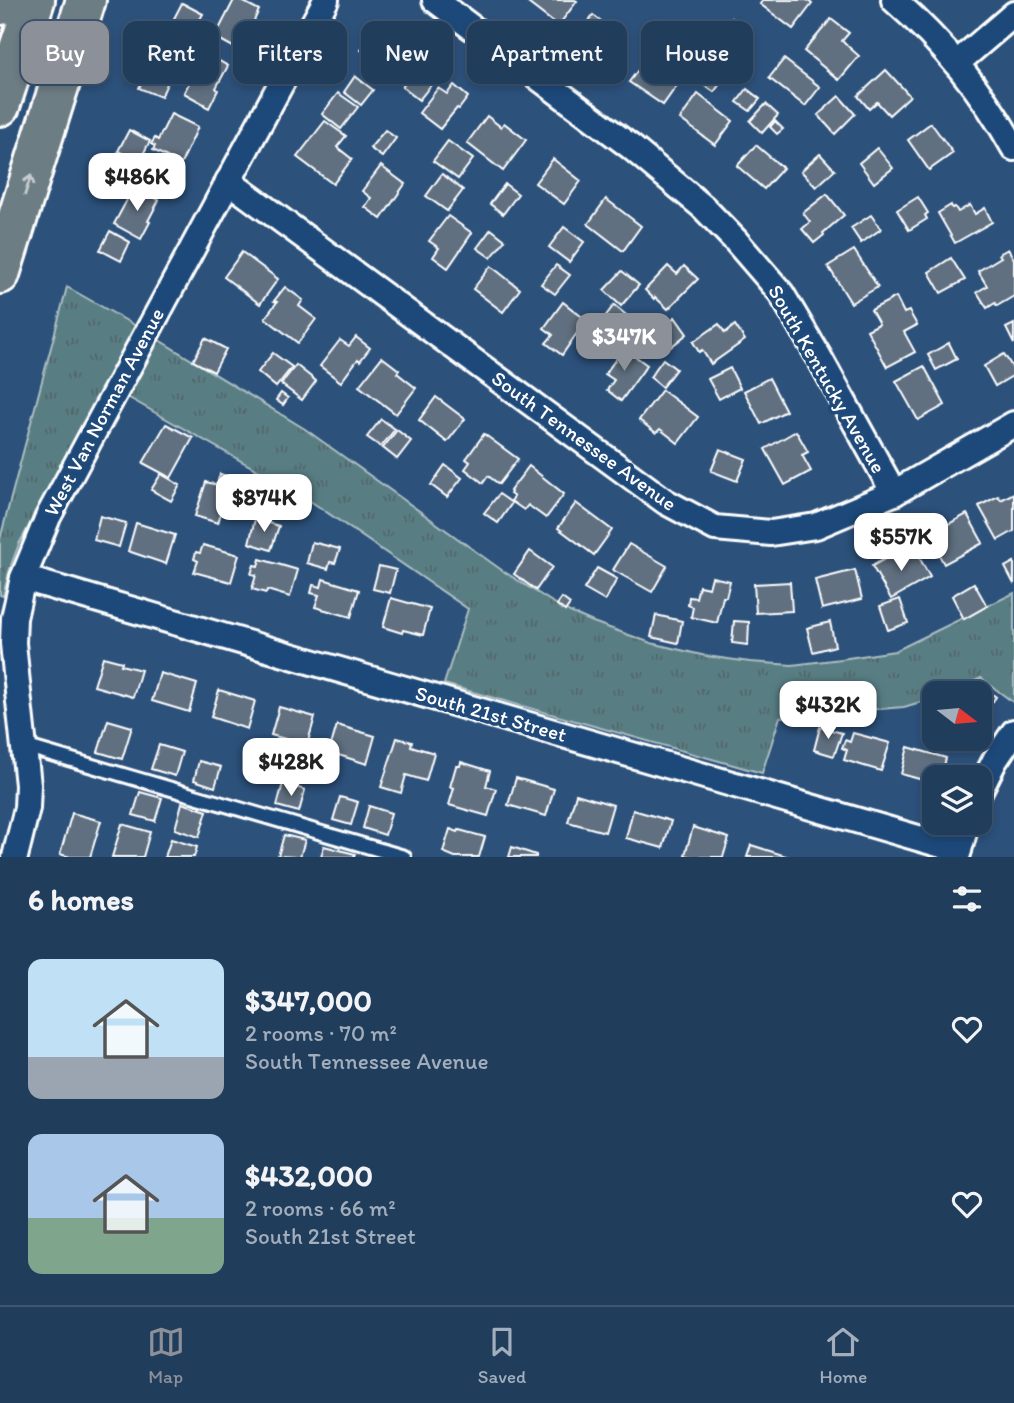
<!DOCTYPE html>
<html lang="en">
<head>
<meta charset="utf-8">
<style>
  body { margin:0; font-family:Itim,sans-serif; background:#294462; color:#f1f3f6; height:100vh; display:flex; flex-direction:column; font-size:26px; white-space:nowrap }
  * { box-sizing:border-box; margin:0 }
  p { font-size:23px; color:#a2aebb }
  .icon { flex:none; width:38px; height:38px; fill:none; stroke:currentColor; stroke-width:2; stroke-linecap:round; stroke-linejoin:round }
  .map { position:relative; height:857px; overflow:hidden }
  .sheet { display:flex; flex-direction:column; background:#213d5c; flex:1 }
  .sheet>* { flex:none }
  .hud { position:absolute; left:21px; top:21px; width:973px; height:63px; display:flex; gap:14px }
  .needle { width:46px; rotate:106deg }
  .controls { position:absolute; left:922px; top:681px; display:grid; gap:14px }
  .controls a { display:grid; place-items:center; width:70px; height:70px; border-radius:14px; background:#213d5c; box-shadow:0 4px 10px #0003,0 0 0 2px #3e5672; font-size:35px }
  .price { position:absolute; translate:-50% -60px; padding:0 16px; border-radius:14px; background:#fff; color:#222; font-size:23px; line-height:46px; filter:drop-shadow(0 2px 4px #0008) }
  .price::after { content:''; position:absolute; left:50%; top:42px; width:21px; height:16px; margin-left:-10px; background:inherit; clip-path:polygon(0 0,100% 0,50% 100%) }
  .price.active { background:#8c9099; color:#fff }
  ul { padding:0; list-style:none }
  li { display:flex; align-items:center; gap:21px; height:175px; padding:0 28px }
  li span { display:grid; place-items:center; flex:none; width:196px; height:140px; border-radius:14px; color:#555 }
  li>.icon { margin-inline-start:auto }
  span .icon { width:84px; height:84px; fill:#fffc; stroke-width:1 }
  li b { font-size:30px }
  h2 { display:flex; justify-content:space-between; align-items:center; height:84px; padding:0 28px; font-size:30px }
  .pill { padding:0 24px; border-radius:14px; background:#213d5c; box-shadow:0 4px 10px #0003,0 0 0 2px #3e5672; font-size:24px; line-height:63px }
  .pill.active { background:#8c9099; color:#fff }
  .tabs { display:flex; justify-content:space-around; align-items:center; height:98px; border-top:2px solid #3e5672; background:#213d5c; font-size:19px; color:#a2aebb }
  .tabs a { display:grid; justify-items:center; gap:4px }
  .tabs .active { color:#8c9099 }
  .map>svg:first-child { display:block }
  .park { fill:url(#park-tufts); stroke:#acbec2; stroke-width:2 }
  .building { fill:#606f80; stroke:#fff; stroke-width:2 }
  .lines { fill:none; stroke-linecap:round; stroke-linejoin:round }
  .lane-casing { stroke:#fff; stroke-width:18 }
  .street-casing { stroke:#fff; stroke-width:30 }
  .highway-casing { stroke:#fff; stroke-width:44 }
  .lane { stroke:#1f4a7a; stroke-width:12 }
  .street { stroke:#1f4a7a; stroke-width:24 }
  .highway { stroke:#6d7d84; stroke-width:38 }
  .oneway { stroke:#c5cbce }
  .labels { text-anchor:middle; stroke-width:7; stroke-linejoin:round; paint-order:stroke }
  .street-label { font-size:21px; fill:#fff; stroke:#1f4a7a }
</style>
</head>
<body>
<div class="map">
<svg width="1014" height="857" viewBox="0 0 1014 857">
  <defs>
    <pattern id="park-tufts" width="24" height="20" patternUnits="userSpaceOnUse" patternTransform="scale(1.75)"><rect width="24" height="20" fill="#597e84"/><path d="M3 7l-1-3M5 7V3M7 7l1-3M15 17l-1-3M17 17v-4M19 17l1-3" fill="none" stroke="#526568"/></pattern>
  </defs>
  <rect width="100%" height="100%" fill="#2c517b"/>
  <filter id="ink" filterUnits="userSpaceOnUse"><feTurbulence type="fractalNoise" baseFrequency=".0143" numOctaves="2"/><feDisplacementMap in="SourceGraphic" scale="14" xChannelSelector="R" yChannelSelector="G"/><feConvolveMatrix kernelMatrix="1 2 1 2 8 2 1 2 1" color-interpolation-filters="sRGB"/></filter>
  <g filter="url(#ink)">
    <path class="park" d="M67,287L136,326L305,429L503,571L549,600L570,612L593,622L651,643L706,656L750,662L792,665L841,659L895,651L1014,593V703L981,678L952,693H934V698L904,707L780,717L762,773L444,684L468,609L300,494L106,385L19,544L10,568L3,596L0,595V539Z"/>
    <g class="building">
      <path d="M234,0H240L259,10L239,53L234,50L235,48L215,37Z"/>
      <path d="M524,0H575L577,1L558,26Z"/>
      <path d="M763,0H807L812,4L793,29L760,4Z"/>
      <path d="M182,3L203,14L190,37L170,26Z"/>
      <path d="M593,15L628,41L609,66L575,40Z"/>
      <path d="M732,18L749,30L734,50L717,38Z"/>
      <path d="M831,19L849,33L842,41L859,56L839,80L804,51Z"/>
      <path d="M655,22L672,34L658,53L641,40Z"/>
      <path d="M378,27L410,51L393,74L361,50Z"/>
      <path d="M701,33L707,38L701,48L694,43Z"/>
      <path d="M664,48L690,67L663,105L629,82L648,57L654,62Z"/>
      <path d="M205,53L228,66L216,88L218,90L209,108L203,105L204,104L184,93L189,83L177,76L183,64L196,71Z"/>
      <path d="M711,59L728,73L714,92L696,79Z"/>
      <path d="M784,59L820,87L805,106L769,78Z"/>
      <path d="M149,65L171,75L161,97L139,88Z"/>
      <path d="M417,67L435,80L419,100L402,87Z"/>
      <path d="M886,70L910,96L889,115L877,102L869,109L858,96Z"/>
      <path d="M355,76L373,90L361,105L344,92Z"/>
      <path d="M454,85L468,97L459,109L457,108L440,129L419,113L438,88L447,94Z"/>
      <path d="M747,89L760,99L750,111L737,102Z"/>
      <path d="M338,93L358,107L341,129L322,114Z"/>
      <path d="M698,94L733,121L715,145L680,119Z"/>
      <path d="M839,96L855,114L835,134L818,115Z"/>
      <path d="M766,104L778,115L762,133L750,121Z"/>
      <path d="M171,114L198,127L181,164L153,150L155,146L151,144L155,138L158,140Z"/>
      <path d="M487,116L501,127L504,123L526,140L503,171L467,143Z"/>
      <path d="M325,121L346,136L337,147L352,159L333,184L297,157Z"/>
      <path d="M775,121L783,129L777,134L770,127Z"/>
      <path d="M931,123L953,153L929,170L908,140Z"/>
      <path d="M129,130L150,141L139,162L118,151Z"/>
      <path d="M385,130L396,138L382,157L370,148Z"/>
      <path d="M448,141L473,159L458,179L433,161Z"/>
      <path d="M756,145L783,168L764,189L737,166Z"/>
      <path d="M877,148L893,168L874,183L859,163Z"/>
      <path d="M820,154L835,170L816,187L801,171Z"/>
      <path d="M553,159L581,181L564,204L535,183Z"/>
      <path d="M381,166L405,184L381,219L365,207L371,198L362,191Z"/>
      <path d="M442,174L463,190L447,211L426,196Z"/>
      <path d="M505,184L518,194L503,214L490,204Z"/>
      <path d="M134,187L159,200L148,221L150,222L141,239L114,224Z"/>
      <path d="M827,194L844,215L823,233L824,235L814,243L802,229L810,222L803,213Z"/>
      <path d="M918,197L928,213L925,215L927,219L909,230L897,210Z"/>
      <path d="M606,199L641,226L623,251L588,224Z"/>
      <path d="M951,205L952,208L955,207L958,212L970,205L975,214L985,208L992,222L955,243L938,213Z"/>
      <path d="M871,215L881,229L861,243L851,228Z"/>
      <path d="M448,216L472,233L448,268L433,257L439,248L429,241Z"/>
      <path d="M564,227L584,242L569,262L549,247Z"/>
      <path d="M491,229L505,240L491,258L477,248Z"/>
      <path d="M110,231L130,242L121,261L100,250Z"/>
      <path d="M1008,249L1014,259V296L997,306L995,303L987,308L977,292L987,286L978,271L1001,257L999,254Z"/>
      <path d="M854,250L878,287L851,303L828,266Z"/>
      <path d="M242,252L278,279L260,304L224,277Z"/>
      <path d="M951,258L965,280L941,293L929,272Z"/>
      <path d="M556,265L570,275L555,294L541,284Z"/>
      <path d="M491,266L520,289L503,312L473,289Z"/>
      <path d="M668,266L677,274L684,266L698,279L668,309L655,297L654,299L645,290Z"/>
      <path d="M622,271L639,285L621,306L604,290Z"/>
      <path d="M285,287L303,300L299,306L316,319L298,343L265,318L277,302L274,301Z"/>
      <path d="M896,297L904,313L909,311L917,325L904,332L915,352L887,367L867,330L879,324L871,310Z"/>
      <path d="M563,302L586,320L562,355L546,343L553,335L544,328Z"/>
      <path d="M614,305L631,319L615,339L598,326Z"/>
      <path d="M675,317L687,334L668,349L655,332Z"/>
      <path d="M719,324L725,333L735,325L745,340L711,364L702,350L699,352L693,342Z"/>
      <path d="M1014,324V344L1006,328Z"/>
      <path d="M356,337L370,348L360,361L358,359L341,382L320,366L340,340L349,346Z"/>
      <path d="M205,338L226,349L214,372L193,361Z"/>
      <path d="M949,343L957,359L936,370L928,355Z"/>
      <path d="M624,348L647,365L621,401L607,390L614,380L605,374Z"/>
      <path d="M273,353L292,367L276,387L258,372Z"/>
      <path d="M1004,354L1014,370V375L995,386L984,366Z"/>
      <path d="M382,357L399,370L397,373L416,388L396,414L359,386Z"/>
      <path d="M663,359L676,369L662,387L650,377Z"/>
      <path d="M296,365L316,381L302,400L281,384Z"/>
      <path d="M924,366L945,405L918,420L896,381Z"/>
      <path d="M730,368L740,388L719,399L708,379Z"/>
      <path d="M769,378L786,411L761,424L744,391Z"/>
      <path d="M662,390L698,417L678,443L660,429L656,433L639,420Z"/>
      <path d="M281,393L288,398L283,405L276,400Z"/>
      <path d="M436,397L465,419L447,442L419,420Z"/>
      <path d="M381,419L395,429L381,447L367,437Z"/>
      <path d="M166,424L193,438L171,478L143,463Z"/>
      <path d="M397,430L411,441L397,459L383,448Z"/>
      <path d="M796,431L808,452L802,455L811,471L785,485L765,449Z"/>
      <path d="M484,434L518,459L499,484L488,476L483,483L465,469L470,462L466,459Z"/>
      <path d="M720,449L746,459L737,481L711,471Z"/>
      <path d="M445,465L462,478L447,497L431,485Z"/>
      <path d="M529,466L564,494L546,518L528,505L524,510L511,501L514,497L510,494L511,492L510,491Z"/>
      <path d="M161,474L180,485L171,501L151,490Z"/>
      <path d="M220,474L232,478L229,487L217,483Z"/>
      <path d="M206,482L229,488L218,523L195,516Z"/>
      <path d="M1014,493V531L998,540L979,506L998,496L1001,500Z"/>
      <path d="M499,494L512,503L498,523L484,513Z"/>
      <path d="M576,503L612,530L594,555L558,528Z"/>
      <path d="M967,514L983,543L944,564L928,535Z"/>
      <path d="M100,516L126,523L119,547L94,540Z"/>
      <path d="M255,519L279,526L271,550L249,543Z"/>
      <path d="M136,523L175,535L166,564L128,551Z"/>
      <path d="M312,542L340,549L335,563L330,562L328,569L307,563Z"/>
      <path d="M629,544L667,566L652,592L613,570Z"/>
      <path d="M203,545L239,555L231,582L194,572L198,561L194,559L196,552L200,553Z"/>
      <path d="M914,548L930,577L891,599L872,566L892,555L894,559Z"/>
      <path d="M530,551L552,567L536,590L514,574Z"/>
      <path d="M260,559L298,570L290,597L267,590L266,593L252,589L256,575L251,574L254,565L258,566Z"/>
      <path d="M1014,562V584L1005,567Z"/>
      <path d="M379,566L396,570L390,593L373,589Z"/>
      <path d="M597,568L617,579L605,601L584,589Z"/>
      <path d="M855,570L862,599L822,609L815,580Z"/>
      <path d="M712,577L730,581L726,597H723L717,623L691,617L693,607L688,605L689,597L696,598L699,586L709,588Z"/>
      <path d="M323,579L359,590L351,617L315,607L319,595L311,593L313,585L321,587Z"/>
      <path d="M790,582L792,611L756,613L754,584Z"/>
      <path d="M974,583L987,606L964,619L952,596Z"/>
      <path d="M391,598L430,609L423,635L403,630L402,633L383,627Z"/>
      <path d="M562,598L570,604L565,611L557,605Z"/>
      <path d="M900,599L908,623L888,630L880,606Z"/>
      <path d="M656,615L682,621L678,643L651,637Z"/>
      <path d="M734,621L749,622L748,645L732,643Z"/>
      <path d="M830,622L835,646L813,652L807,628Z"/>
      <path d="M103,657L122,662L121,665L141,670L133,697L94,686Z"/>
      <path d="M160,673L197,684L189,712L152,701Z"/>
      <path d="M977,682L996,697L983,715L980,712V693H969Z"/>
      <path d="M219,690L255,701L247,729L211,717Z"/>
      <path d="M279,707L315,717L307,745L271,735Z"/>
      <path d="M108,720L132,727L122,759L98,752Z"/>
      <path d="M337,725L375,736L367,764L329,752Z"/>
      <path d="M820,727L842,733L834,756L814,750Z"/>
      <path d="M853,733L890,743L881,771L844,760L847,750L842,748L845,740L850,742Z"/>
      <path d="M397,738L412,742L411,746L434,753L426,781L406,775L401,793L381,787Z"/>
      <path d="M159,745L182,752L175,776L151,769Z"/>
      <path d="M908,747L946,758L941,777H934V787L922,783L923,780L901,774Z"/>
      <path d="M199,761L221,767L215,787L194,780Z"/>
      <path d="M461,762L490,771L486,786L496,789L488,816L449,805L454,788L450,787L456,766H460Z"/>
      <path d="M516,778L554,789L546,816L508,805Z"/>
      <path d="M283,783L305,790L299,812L277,806Z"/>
      <path d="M140,792L162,798L155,821L133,815Z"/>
      <path d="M576,794L613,805L605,832L568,822Z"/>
      <path d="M340,797L358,802L351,825L333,820Z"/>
      <path d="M182,803L207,811L199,837L175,829Z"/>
      <path d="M369,806L391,813L385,835L363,828Z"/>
      <path d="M633,810L671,821L663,848L626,838Z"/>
      <path d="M72,813L101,821L90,857H70L60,854Z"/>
      <path d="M122,824L150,832L143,857H112Z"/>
      <path d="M693,827L729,838L723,857H692L685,855Z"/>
      <path d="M450,829L458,832L459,830L485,837L479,857H455L443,852Z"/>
      <path d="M284,835L305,840L300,857L278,856Z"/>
      <path d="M171,839L197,847L194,857H165Z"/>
      <path d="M751,845L789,857H747Z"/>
      <path d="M324,846L355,854L354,857H321Z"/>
      <path d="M512,847L536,855V857H509Z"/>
    </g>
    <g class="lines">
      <g class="lane-casing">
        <path id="lane" d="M24,746L404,857"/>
      </g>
      <g class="street-casing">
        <g id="street">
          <path d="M435,0L631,147L703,207L736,241L781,293L819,357L894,493"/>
          <path d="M894,0C942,42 983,92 1014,148"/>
          <path d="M957,63L1014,14"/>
          <path d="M228,181L666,502L715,528L771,533L816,526L894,493L1014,424"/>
          <path d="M23,578L959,850"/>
          <path d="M980,790L995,760L1014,732"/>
          <path d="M15,857L27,808L28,785L17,683L13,643L14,618L23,578L48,517L326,0"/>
          <path d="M957,857L967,822"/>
        </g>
      </g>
      <g class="highway-casing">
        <g id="highway">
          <path d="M0,5L2,0"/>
          <path d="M0,106L35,0"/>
          <path d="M0,274L86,0"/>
        </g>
      </g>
      <use href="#lane" class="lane"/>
      <use href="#street" class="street"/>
      <use href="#highway" class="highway"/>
    </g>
    <defs><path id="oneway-shaft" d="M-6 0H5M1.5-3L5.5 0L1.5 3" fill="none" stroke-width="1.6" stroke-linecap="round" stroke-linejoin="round" transform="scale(1.75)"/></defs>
    <use class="oneway" href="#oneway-shaft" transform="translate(28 185) rotate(-72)"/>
  </g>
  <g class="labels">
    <g class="street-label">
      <text transform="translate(827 379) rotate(60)" y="7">South Kentucky Avenue</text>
      <text transform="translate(104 412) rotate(-62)" y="7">West Van Norman Avenue</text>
      <text transform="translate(584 441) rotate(36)" y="7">South Tennessee Avenue</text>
      <text transform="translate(491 714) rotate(16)" y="7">South 21st Street</text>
    </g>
  </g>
</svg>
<div class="controls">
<a><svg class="needle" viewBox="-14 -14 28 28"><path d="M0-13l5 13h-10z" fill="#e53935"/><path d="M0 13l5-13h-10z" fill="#a2aebb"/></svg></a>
<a><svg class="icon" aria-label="layers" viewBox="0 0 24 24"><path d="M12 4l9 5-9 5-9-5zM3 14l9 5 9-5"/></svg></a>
</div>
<b class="price" style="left:137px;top:213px">$486K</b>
<b class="price active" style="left:624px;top:373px">$347K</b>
<b class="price" style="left:264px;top:534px">$874K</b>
<b class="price" style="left:901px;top:573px">$557K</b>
<b class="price" style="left:828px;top:741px">$432K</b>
<b class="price" style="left:291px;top:798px">$428K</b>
<div class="hud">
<a class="pill active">Buy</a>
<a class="pill">Rent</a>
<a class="pill">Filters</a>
<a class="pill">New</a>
<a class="pill">Apartment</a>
<a class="pill">House</a>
</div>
</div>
<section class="sheet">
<h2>6 homes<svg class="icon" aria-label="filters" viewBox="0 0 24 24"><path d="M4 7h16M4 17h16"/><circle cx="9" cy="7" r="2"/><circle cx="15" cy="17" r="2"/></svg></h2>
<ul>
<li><span style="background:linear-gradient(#bfe0f5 70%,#9aa5b1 0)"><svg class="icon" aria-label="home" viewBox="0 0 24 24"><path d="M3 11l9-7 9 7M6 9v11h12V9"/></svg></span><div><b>$347,000</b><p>2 rooms · 70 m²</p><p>South Tennessee Avenue</p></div><svg class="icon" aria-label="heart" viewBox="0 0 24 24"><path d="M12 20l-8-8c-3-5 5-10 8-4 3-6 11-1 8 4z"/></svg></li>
<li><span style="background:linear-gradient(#a9c7e8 60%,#7fa58c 0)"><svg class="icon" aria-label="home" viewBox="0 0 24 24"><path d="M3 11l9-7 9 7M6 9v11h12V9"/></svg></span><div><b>$432,000</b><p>2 rooms · 66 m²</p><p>South 21st Street</p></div><svg class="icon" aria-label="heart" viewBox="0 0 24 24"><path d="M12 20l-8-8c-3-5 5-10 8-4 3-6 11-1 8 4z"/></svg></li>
</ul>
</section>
<nav class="tabs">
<a class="active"><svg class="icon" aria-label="map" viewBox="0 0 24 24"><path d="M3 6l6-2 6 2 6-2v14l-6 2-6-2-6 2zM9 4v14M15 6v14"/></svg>Map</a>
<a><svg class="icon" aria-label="saved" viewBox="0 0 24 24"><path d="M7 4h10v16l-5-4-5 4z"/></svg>Saved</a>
<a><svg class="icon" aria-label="home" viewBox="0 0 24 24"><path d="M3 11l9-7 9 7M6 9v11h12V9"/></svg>Home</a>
</nav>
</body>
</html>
